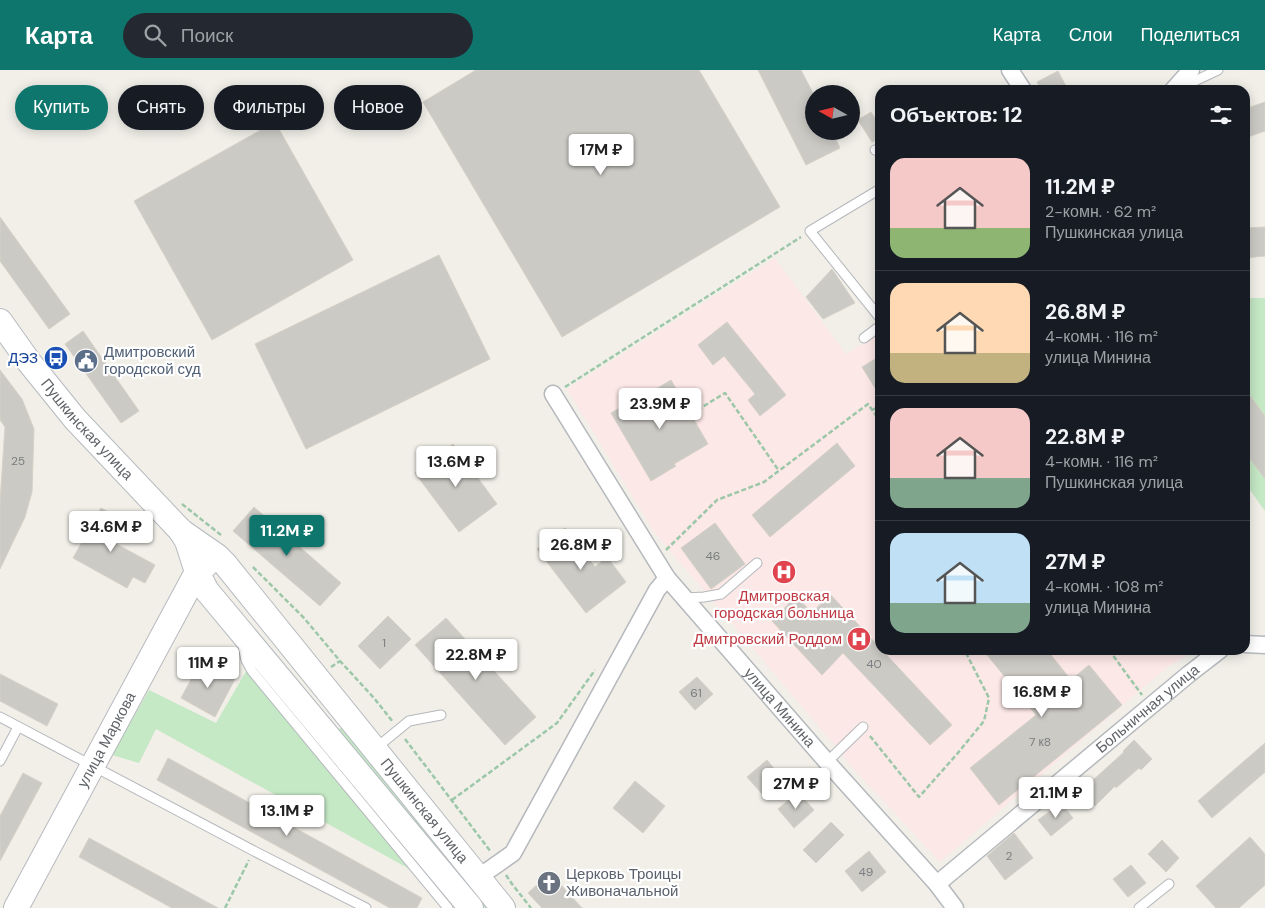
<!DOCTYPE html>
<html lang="ru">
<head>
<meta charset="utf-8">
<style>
  body { margin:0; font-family:"DM Sans",sans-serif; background:#242831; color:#f1f3f6; height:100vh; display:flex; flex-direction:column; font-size:19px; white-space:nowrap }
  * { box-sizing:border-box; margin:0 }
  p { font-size:16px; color:#9ea1a6 }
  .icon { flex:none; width:28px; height:28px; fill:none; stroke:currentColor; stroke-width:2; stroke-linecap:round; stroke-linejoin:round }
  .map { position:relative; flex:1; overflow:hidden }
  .sheet { position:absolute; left:875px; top:15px; width:375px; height:570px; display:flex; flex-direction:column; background:#171b24; border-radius:15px; box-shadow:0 2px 12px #0003 }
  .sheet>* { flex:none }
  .banner { position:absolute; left:15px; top:15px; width:475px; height:45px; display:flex; gap:10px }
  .needle { width:32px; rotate:278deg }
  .controls { position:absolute; left:805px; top:15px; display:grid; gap:10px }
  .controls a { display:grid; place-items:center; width:55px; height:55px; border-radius:50%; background:#171b24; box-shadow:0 2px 12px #0003; font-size:25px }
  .price { position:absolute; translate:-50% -42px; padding:0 11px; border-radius:5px; background:#fff; color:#222; font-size:16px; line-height:32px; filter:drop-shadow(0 1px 2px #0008) }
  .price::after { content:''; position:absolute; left:50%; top:30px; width:15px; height:11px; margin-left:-8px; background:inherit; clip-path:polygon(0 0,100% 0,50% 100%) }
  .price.current { background:#0f766e; color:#fff }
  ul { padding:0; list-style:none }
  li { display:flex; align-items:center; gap:15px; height:125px; padding:0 15px }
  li+li { border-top:1px solid #363941 }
  li span { display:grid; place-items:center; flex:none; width:140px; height:100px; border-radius:15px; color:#555 }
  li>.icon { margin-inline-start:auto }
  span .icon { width:60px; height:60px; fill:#fffc; stroke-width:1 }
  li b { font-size:21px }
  h2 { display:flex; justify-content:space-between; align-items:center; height:60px; padding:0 15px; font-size:21px }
  .tag { padding:0 18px; border-radius:22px; background:#171b24; box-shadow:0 2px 12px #0003; font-size:18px; line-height:45px }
  .tag.current { background:#0f766e; color:#fff }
  header { display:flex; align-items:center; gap:30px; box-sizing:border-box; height:70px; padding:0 25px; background:#0f766e; color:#fff }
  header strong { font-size:24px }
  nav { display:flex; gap:28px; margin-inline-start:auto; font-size:18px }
  .search { width:350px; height:45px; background:#242831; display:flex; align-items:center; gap:12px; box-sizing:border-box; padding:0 18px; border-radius:28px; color:#9ea1a6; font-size:19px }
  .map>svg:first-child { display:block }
  .medical { fill:#fce8e6 }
  .green { fill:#c5e8c5 }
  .building { fill:#cccac5; stroke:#d6d1c6 }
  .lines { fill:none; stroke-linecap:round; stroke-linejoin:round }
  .lane-casing { stroke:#b5b8bc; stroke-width:11 }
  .street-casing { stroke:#b5b8bc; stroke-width:19 }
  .secondary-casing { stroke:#b6babf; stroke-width:26 }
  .path { stroke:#9cc7a9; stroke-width:2.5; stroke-dasharray:5 2.5; stroke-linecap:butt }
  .lane { stroke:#fff; stroke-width:9 }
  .street { stroke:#fff; stroke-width:16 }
  .secondary { stroke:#fff; stroke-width:24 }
  .labels { text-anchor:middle; stroke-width:4.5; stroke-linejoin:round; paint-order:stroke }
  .number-label { font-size:12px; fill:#7a7d7f }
  .service-label { font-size:15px; fill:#4e5e75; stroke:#fff; text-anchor:start }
  .transit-label { font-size:15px; fill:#164399; stroke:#fff; text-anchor:end }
  .street-label { font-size:15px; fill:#5f6368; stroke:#fff }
  .health-label { font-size:15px; fill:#be3a42; stroke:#fff }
  .worship-label { font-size:15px; fill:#5b616d; stroke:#fff; text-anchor:start }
</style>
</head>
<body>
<header>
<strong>Карта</strong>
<div class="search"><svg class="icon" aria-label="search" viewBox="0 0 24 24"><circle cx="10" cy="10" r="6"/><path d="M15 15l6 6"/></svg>Поиск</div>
<nav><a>Карта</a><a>Слои</a><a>Поделиться</a></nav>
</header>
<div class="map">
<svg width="1265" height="838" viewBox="0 0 1265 838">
  <rect width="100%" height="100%" fill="#f1efe8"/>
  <path class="medical" d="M775,188L846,284L880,263V580H1195L1165,599L940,792L847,692L839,679L830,670L723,543L654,462L567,319Z"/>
  <g class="green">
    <path d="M1245,228H1265V441L1245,413Z"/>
    <path d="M252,591L424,807L156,659L139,693L112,685L149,620L216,653Z"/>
    <path d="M346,654L495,838H481L335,662Z"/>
  </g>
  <g class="building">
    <path d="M476,0H699L780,137L562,267L423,32Z"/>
    <path d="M758,0H801L814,25V61H832L840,78L806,95Z"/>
    <path d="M1058,1L1068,20H1041L1037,12Z"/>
    <path d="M1265,32V61L1245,68V39Z"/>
    <path d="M871,42L880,56V68L872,72L858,50Z"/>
    <path d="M275,52L353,190L212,270L134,131Z"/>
    <path d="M0,147L70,244L49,259L0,191Z"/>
    <path d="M1265,157V186L1245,188V158Z"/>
    <path d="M439,185L490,289L306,379L255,274Z"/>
    <path d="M832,199L855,233L823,249L806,227Z"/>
    <path d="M727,252L786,325L760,346L748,330L755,324L724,286L713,295L698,275Z"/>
    <path d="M83,261L139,341L121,353L65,274Z"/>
    <path d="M880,286V326L862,297Z"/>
    <path d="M0,300L22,329L34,359L32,422L25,447L0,499V432L5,357L0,350Z"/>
    <path d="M671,310L708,374L674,394L676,396L651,411L611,343L640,326L641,328Z"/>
    <path d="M1245,319L1265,346V409L1245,382Z"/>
    <path d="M837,373L855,396L770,467L752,445Z"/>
    <path d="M453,374L497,434L459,462L415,403Z"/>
    <path d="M254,437L341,513L320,536L233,461Z"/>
    <path d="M101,438L121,449L109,470L155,495L145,513L133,507L127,518L73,488Z"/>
    <path d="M715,453L745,494L711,519L681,478Z"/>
    <path d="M565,458L595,497L607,487L626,512L586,543L537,479Z"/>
    <path d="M830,524L880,578V580H882L952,655L930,675L843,583L822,605L772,551L796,526L812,543Z"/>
    <path d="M388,546L411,569L380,599L358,576Z"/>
    <path d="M446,548L536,647L505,675L415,575Z"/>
    <path d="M983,580H1047L1071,610L1089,595L1122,635L999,735L970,698L1036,645Z"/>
    <path d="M201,591L235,609L215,647L181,628Z"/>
    <path d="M0,604L58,634L47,656L0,631Z"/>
    <path d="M697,607L713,624L695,640L679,622Z"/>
    <path d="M1134,670L1152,689L1141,700L1139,698L1116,718L1115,716L1095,736L1080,720L1090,710L1092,711L1124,682L1123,681Z"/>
    <path d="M1265,673V702L1212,748L1198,731Z"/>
    <path d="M168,688L422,828L417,838H390L157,710Z"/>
    <path d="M767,690L782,708L763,725L747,707Z"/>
    <path d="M23,703L42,713L0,791V746Z"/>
    <path d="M635,711L665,736L643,763L613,738Z"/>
    <path d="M798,722L814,740L794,758L778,739Z"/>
    <path d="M1061,733L1073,748L1051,766L1038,750Z"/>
    <path d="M831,752L844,765L816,793L803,780Z"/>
    <path d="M1014,763L1033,788L1005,810L987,786Z"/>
    <path d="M1250,767L1265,784V815L1239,838H1216L1196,816Z"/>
    <path d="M89,768L218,838H172L79,787Z"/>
    <path d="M1162,770L1179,788L1166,802L1148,784Z"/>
    <path d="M869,781L886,802L862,822L845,801Z"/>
    <path d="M1131,795L1146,813L1128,827L1113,809Z"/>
    <path d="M550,803L582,838H542L528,823Z"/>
  </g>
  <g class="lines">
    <g class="lane-casing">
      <g id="lane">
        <path d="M1180,18L1218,0"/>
        <path d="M875,80L880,82"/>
        <path d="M880,119L810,161L880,248"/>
        <path d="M864,268L880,256"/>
        <path d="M685,528L704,527L721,524L757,493"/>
        <path d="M243,576L246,590L252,601L448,838"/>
        <path d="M0,647L254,781L366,838"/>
        <path d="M376,678L409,651L441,645"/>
        <path d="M0,691L18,657"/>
        <path d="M827,692L863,657"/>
        <path d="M1139,838L1169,814"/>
      </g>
    </g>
    <g class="street-casing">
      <g id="street">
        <path d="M1010,0L1023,20"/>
        <path d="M1173,20L1191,0"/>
        <path id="s1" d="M553,324L667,508L827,692L937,814L955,838"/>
        <path d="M1245,574L1265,575"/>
        <path d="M479,807L513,783L657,520L667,508"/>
        <path id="s2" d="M937,814L1189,604L1220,580"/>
      </g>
    </g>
    <g class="secondary-casing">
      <g id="secondary">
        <path id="s3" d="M0,251L29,292L75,349L181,461L217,486L225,494L503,838"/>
        <path d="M181,461L187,471L197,502L207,521L471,838"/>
        <path id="s4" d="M16,838L197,502L206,495"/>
      </g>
    </g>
    <g class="path">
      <path d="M565,317L801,167"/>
      <path d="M872,340L880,336"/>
      <path d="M691,344L725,323L779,401"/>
      <path d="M182,434L221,465"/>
      <path d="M666,480L717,430L764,412L868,334L880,351"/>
      <path d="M253,497L304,548L340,591L374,628L393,652"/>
      <path d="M1109,580L1142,625"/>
      <path d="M331,597L340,591"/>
      <path d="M870,666L919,727L957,684L984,651L989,628L965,581L966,580"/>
      <path d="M405,669L491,782"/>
      <path d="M452,730L557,653L595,600"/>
      <path d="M506,805L512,814L531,838"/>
      <path d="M225,838L249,790"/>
    </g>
    <use href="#lane" class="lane"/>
    <use href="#street" class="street"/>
    <use href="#secondary" class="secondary"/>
  </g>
  <defs>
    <g id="bus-disc" transform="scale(1.25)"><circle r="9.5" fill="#1a4fb4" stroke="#fff"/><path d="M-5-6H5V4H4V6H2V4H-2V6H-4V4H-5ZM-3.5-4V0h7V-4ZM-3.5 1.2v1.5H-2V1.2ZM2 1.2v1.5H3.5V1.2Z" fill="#fff"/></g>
    <g id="civic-disc" transform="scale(1.25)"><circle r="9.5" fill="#5c6f8a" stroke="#fff"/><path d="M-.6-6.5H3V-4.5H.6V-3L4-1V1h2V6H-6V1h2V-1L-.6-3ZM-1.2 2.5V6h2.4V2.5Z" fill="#fff"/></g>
    <g id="hospital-disc" transform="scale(1.25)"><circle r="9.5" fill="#e0444e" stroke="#fff"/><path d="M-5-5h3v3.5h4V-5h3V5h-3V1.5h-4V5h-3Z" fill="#fff"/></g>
    <g id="church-disc" transform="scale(1.25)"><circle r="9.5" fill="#6b7280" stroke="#fff"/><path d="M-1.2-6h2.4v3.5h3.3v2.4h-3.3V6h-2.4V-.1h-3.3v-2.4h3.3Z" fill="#fff"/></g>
  </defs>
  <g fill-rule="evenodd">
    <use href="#bus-disc" x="56" y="288"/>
    <use href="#civic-disc" x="86" y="291"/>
    <use href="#hospital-disc" x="784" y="502"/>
    <use href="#hospital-disc" x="859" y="569"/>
    <use href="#church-disc" x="549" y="813"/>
  </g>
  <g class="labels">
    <g class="number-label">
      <text x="18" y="395">25</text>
      <text x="713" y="490">46</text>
      <text x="384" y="577">1</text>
      <text x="874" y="598">40</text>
      <text x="696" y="627">61</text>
      <text x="1040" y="676">7 к8</text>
      <text x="1009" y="790">2</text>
      <text x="866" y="806">49</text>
    </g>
    <g class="service-label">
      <text x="104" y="287">Дмитровский<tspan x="104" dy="17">городской суд</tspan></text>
    </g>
    <g class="transit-label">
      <text x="38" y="293">ДЭЗ</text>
    </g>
    <g class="street-label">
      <text dy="5" stroke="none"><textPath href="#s3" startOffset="139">Пушкинская улица</textPath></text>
      <text dy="5" stroke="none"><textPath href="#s1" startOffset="388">улица Минина</textPath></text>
      <text dy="5" stroke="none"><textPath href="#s2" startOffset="274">Больничная улица</textPath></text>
      <text dy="5" stroke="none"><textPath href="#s4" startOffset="191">улица Маркова</textPath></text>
      <text dy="5" stroke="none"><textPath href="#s3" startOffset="650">Пушкинская улица</textPath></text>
    </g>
    <g class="health-label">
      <text x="784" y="531">Дмитровская<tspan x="784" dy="17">городская больница</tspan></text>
      <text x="842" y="574" text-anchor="end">Дмитровский Роддом</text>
    </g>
    <g class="worship-label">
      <text x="566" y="809">Церковь Троицы<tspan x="566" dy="17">Живоначальной</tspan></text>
    </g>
  </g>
</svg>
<div class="controls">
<a><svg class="needle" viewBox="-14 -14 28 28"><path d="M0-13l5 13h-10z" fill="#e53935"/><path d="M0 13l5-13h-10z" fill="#9ea1a6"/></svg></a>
</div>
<b class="price" style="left:601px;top:106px">17M ₽</b>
<b class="price" style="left:660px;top:360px">23.9M ₽</b>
<b class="price" style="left:456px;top:418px">13.6M ₽</b>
<b class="price" style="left:111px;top:483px">34.6M ₽</b>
<b class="price current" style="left:287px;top:487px">11.2M ₽</b>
<b class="price" style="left:581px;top:501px">26.8M ₽</b>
<b class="price" style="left:476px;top:611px">22.8M ₽</b>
<b class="price" style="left:208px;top:619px">11M ₽</b>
<b class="price" style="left:1042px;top:648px">16.8M ₽</b>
<b class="price" style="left:796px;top:740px">27M ₽</b>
<b class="price" style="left:1056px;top:749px">21.1M ₽</b>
<b class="price" style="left:287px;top:767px">13.1M ₽</b>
<div class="banner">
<a class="tag current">Купить</a>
<a class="tag">Снять</a>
<a class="tag">Фильтры</a>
<a class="tag">Новое</a>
</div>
<section class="sheet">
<h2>Объектов: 12<svg class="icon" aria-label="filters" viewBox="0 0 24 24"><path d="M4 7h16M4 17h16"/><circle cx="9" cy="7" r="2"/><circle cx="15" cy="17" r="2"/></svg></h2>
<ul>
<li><span style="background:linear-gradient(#f6c9c9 70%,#8fb573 0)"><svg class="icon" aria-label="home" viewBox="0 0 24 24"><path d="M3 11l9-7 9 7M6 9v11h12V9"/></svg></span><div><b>11.2M ₽</b><p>2-комн. · 62 m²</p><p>Пушкинская улица</p></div></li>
<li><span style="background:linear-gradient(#ffd9b3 70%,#c2b280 0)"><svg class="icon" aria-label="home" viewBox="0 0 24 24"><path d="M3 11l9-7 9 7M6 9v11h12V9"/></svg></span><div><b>26.8M ₽</b><p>4-комн. · 116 m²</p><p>улица Минина</p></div></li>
<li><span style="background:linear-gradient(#f6c9c9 70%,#7fa58c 0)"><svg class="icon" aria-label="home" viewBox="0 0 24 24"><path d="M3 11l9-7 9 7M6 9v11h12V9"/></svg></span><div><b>22.8M ₽</b><p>4-комн. · 116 m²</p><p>Пушкинская улица</p></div></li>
<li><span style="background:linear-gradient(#bfe0f5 70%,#7fa58c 0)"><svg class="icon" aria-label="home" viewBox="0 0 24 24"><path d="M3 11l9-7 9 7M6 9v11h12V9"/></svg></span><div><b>27M ₽</b><p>4-комн. · 108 m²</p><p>улица Минина</p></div></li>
</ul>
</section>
</div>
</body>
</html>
